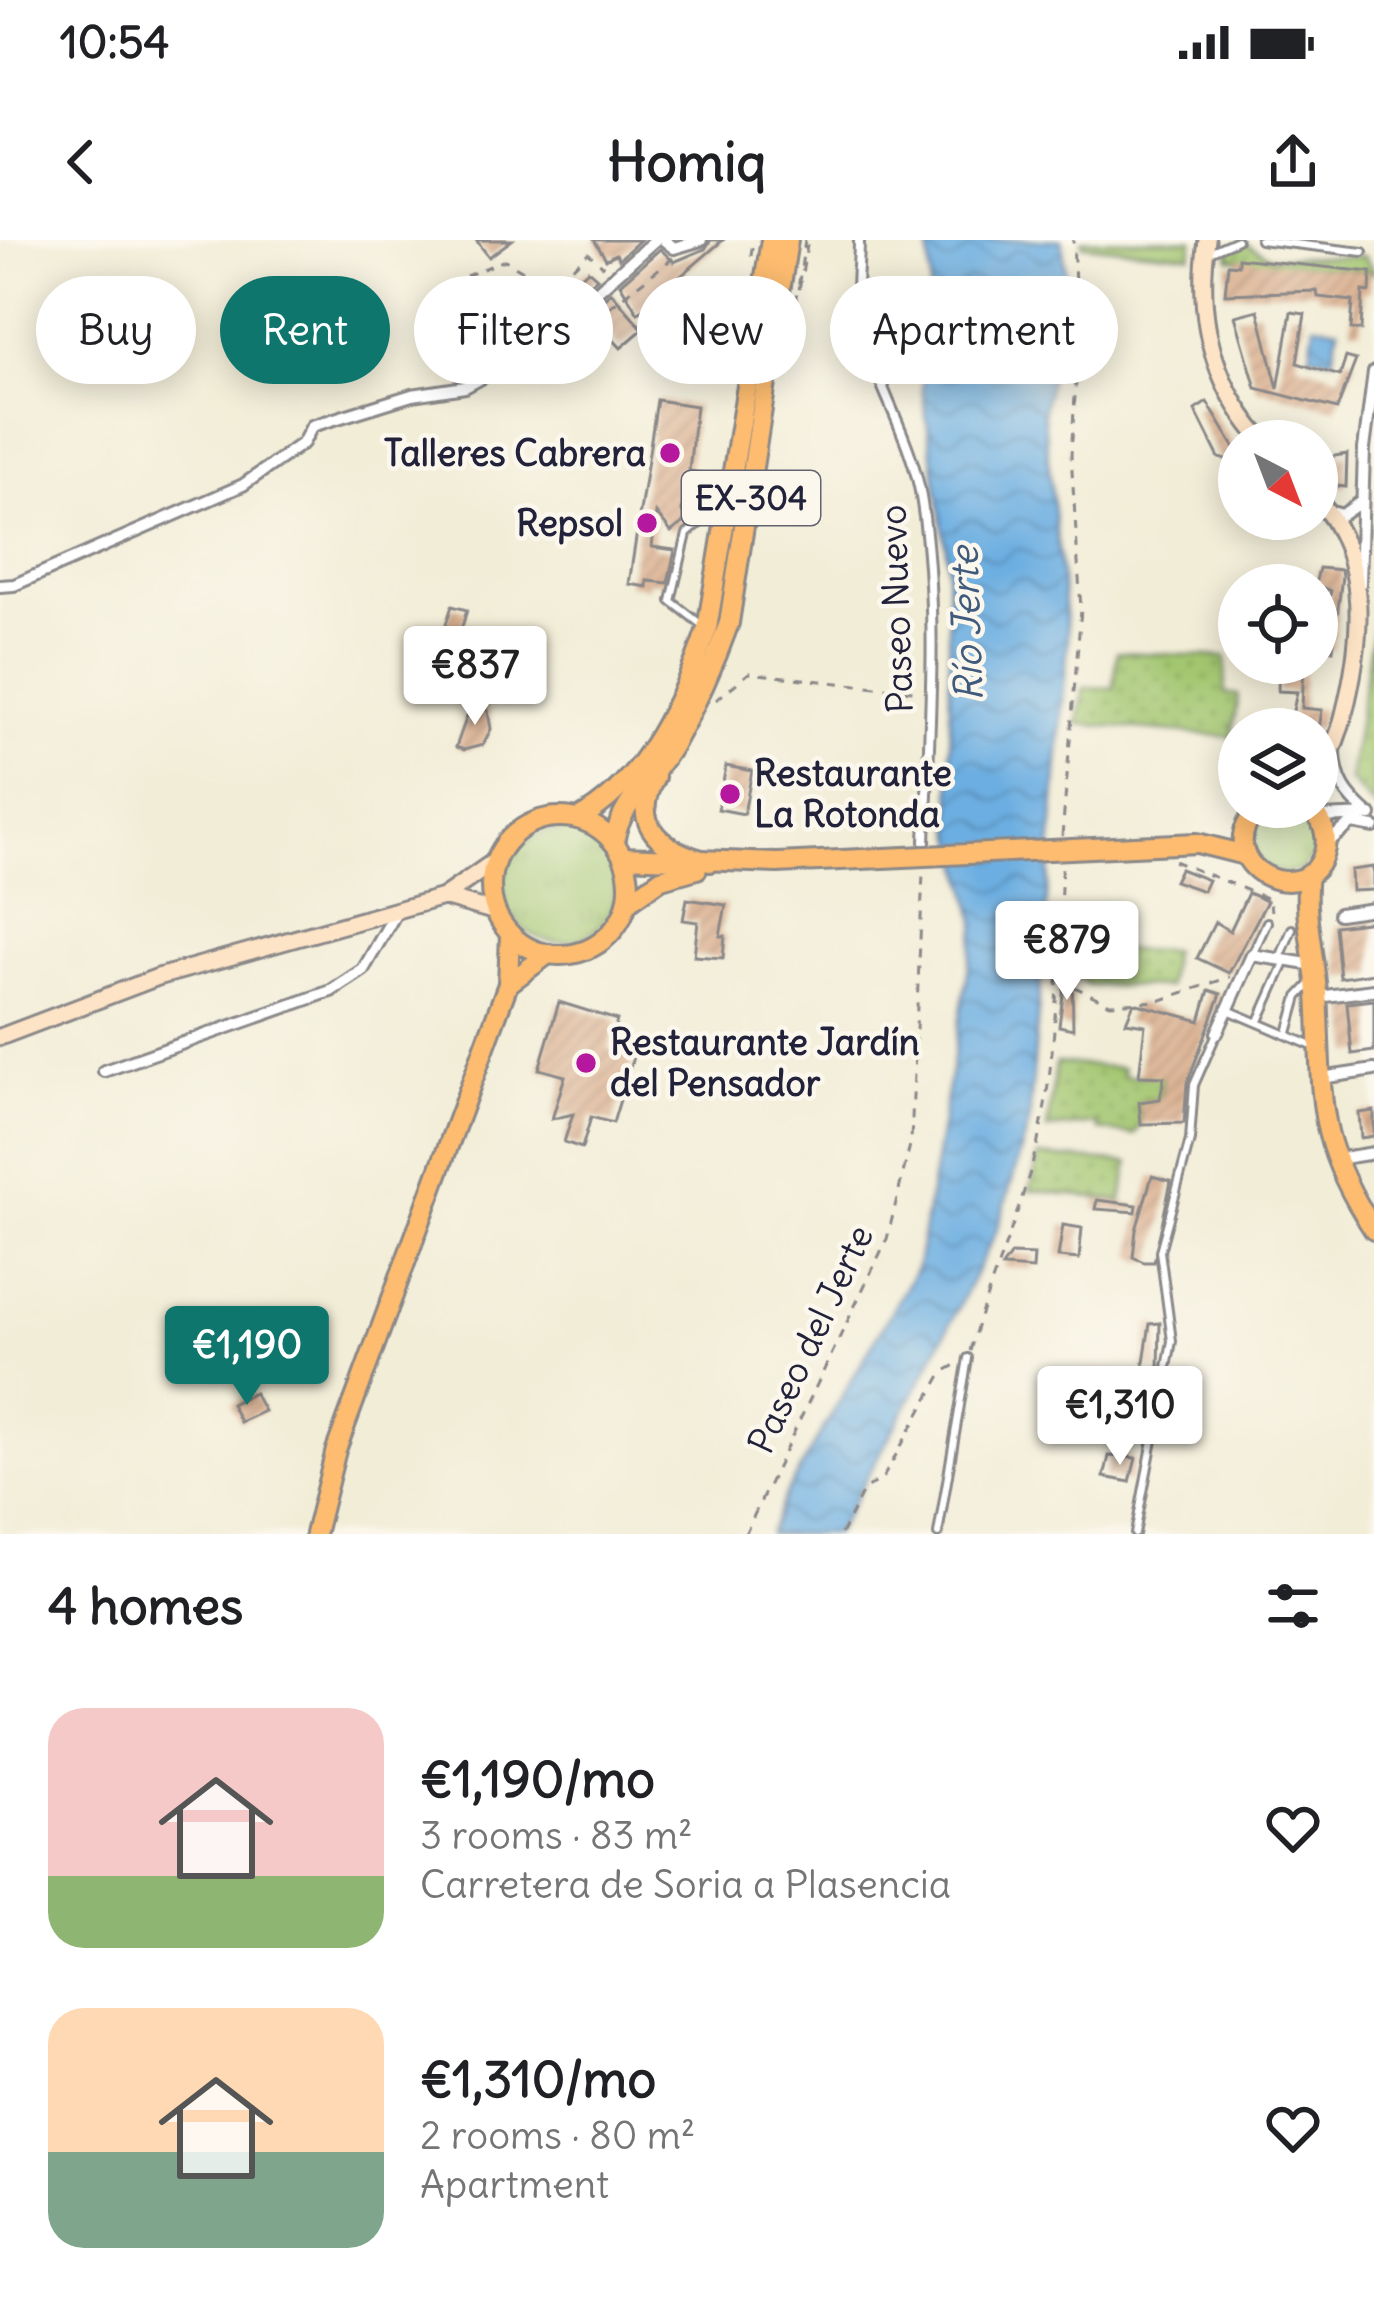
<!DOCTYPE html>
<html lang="en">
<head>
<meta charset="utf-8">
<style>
  body { margin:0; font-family:Delius,sans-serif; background:#f2f2f2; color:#202124; height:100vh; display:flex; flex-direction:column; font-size:45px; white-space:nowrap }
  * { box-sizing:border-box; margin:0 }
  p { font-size:39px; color:#757577 }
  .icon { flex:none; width:66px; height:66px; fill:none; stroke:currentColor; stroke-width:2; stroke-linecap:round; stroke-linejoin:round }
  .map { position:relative; height:1294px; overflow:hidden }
  .panel { display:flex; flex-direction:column; background:#fff; flex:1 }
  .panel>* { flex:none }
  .hud { position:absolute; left:36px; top:36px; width:1302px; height:108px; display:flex; gap:24px }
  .needle { width:78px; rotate:138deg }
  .buttons { position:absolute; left:1218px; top:180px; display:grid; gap:24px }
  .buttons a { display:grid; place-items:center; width:120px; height:120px; border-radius:50%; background:#fff; box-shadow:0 6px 30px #0003; font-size:60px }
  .price { position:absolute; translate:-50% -102px; padding:0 27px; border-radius:12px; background:#fff; color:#222; font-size:39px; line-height:78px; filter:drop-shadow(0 3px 6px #0008) }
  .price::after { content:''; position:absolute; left:50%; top:72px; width:36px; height:27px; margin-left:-18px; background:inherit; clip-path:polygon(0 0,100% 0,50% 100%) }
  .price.active { background:#0f766e; color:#fff }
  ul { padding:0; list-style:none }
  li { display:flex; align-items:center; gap:36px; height:300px; padding:0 48px }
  li span { display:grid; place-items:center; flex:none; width:336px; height:240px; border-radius:36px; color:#555 }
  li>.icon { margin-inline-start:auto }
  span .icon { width:144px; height:144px; fill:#fffc; stroke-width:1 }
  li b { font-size:51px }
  h2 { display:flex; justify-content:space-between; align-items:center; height:144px; padding:0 48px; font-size:51px }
  .chip { padding:0 42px; border-radius:54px; background:#fff; box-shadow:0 6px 30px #0003; font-size:42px; line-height:108px }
  .chip.active { background:#0f766e; color:#fff }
  .status { display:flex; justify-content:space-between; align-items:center; height:84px; padding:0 60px; background:#fff; direction:ltr }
  .status svg { height:33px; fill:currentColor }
  header { display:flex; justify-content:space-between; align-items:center; height:156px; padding:0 48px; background:#fff; font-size:54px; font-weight:700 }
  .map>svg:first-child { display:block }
  .grass { fill:url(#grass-tufts); stroke:#627456; stroke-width:3 }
  .park { fill:url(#park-dots); stroke:#627456; stroke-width:3 }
  .water { fill:url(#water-waves); stroke:#47688e; stroke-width:3 }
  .building { fill:url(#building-hatch) }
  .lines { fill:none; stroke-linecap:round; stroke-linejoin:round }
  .service-casing { stroke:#8a8889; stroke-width:12 }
  .pedestrian-casing { stroke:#8a8889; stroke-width:14 }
  .minor-casing { stroke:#8a8889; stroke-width:16 }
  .secondary-casing { stroke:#8a8889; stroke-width:21 }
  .primary-casing { stroke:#8a8889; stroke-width:24 }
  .trunk-casing { stroke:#8a8889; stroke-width:24 }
  .path { stroke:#8a8889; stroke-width:3; stroke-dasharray:9 9; stroke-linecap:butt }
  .service { stroke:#fff; stroke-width:6 }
  .pedestrian { stroke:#fff; stroke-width:8 }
  .minor { stroke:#fff; stroke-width:10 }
  .secondary { stroke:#fee4c6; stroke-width:15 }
  .primary { stroke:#fdbc70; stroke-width:18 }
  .trunk { stroke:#fdbc70; stroke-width:18 }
  .primary-bridge-casing { stroke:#8a8889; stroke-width:24; stroke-linecap:butt }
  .primary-bridge { stroke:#fdbc70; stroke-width:18 }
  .poi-dot { fill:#b5179e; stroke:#fbf7ec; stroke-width:4.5 }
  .labels { text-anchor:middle; stroke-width:9; stroke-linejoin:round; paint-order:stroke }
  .shield { fill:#fbf7ec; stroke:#636270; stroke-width:3 }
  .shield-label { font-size:33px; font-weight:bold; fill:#22223b }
  .poi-label { font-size:36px; font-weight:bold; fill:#22223b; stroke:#fbf7ec; text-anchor:end }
  .street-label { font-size:36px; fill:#22223b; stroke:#fbf7ec }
  .water-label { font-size:39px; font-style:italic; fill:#405a7d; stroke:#fbf7ec }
</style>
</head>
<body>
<div class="status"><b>10:54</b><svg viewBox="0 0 49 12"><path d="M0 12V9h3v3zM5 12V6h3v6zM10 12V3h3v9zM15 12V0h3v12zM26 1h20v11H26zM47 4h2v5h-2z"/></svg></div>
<header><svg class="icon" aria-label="back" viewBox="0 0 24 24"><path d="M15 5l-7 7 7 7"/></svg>Homiq<svg class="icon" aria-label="share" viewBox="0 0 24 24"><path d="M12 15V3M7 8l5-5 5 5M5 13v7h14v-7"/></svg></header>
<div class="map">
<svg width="1374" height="1294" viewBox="0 0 1374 1294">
  <defs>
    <pattern id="grass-tufts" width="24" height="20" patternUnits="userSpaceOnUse" patternTransform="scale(3)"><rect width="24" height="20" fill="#a3c670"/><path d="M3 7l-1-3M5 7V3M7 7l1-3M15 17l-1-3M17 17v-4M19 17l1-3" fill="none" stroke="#8caa62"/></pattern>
    <pattern id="park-dots" width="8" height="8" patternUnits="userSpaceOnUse" patternTransform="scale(3)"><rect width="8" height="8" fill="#a3c670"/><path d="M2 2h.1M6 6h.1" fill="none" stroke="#8caa62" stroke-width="1.8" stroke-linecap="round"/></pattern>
    <pattern id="water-waves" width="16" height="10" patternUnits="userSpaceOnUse" patternTransform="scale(3)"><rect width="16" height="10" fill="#6caee1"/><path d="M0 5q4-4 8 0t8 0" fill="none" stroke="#588db8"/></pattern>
    <pattern id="building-hatch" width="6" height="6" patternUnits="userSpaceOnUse" patternTransform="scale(3)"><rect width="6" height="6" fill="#dbb191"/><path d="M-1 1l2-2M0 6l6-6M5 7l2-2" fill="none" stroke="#bc987e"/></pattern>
  </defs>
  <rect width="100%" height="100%" fill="#fbf7ec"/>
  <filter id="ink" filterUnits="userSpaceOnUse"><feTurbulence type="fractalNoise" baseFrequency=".00833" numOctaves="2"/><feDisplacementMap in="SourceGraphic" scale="24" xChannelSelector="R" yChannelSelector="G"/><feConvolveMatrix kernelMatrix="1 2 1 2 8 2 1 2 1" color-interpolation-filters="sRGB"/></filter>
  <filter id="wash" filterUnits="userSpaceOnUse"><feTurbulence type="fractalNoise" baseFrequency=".004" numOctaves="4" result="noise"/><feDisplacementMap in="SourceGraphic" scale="48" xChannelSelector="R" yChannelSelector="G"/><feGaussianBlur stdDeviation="2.7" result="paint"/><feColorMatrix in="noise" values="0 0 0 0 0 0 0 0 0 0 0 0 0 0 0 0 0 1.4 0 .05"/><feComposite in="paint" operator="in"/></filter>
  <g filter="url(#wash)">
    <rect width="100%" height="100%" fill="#f2edd7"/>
    <g class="grass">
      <path d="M1082,0H1193L1191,15L1083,5Z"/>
      <path d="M1246,4L1270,17H1365L1374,32L1230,19L1229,9Z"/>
      <circle cx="1285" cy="600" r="33"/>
      <circle cx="560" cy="646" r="56"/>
    </g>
    <g class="park">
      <path d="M1374,382V567L1349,540Z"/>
      <path d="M1117,412L1226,417L1225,453L1238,455L1232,497L1078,484L1084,447L1114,448Z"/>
      <path d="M1066,708L1172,711L1167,747L1088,745L1065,727Z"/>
      <path d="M1056,823L1123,828L1124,836H1149L1165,829L1160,859L1139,862L1141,884L1134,895L1098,890V884L1047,889Z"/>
      <path d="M1039,916L1129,923L1122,961L1030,950Z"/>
    </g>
    <g class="water">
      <path d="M928,0H1062L1068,50L1043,171L1068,399L1029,884L998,988L928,1128L835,1294H769L785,1255L917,1027L976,684L952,583L947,316L922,148L931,38Z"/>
      <path d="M1314,84L1338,88L1333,118L1310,114Z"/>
    </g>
    <g id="blocks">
      <g class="building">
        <path d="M476,0H512L489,17Z"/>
        <path d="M594,0H640L619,19L616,14L606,19Z"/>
        <path d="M711,0H723L638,73L620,44L660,9L674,22L705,9Z"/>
        <path d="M1238,18L1371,32L1370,52L1363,51L1361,90L1351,89L1353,61L1318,57L1317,51L1225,54L1228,24L1238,25Z"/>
        <path d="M588,30L597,38L565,67L556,59Z"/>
        <path d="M611,52L643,89L621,108L610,96L565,144L537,117L549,106L557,114L569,111L593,94L594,79L581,78Z"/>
        <path d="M1258,70L1278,149L1291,72L1305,74L1297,123L1340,136L1346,117L1356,120L1337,169L1256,148L1235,76Z"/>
        <path d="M528,87L532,95L512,110L506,102Z"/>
        <path d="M657,160L696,166L689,231L706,234L702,260L684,257L682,272L688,279L671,292L656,273L652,307L675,310L668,343L647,341V347L629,344Z"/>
        <path d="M1207,162L1239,215V223L1219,218L1195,170Z"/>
        <path d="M1347,214L1346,247L1327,245L1320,237L1322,218Z"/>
        <path d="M1319,328L1341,330L1342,336L1333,410L1317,408V370H1326L1331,351L1315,345Z"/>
        <path d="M452,366L467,370L455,410L439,405Z"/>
        <path d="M1279,423H1304L1302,468L1322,470L1319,489H1289L1297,452L1278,451Z"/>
        <path d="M473,459L488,471L491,489L483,505L464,510L456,507Z"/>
        <path d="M726,526L752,531L744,574L718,569Z"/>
        <path d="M1374,627V650L1352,651L1351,630Z"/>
        <path d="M1180,629L1208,640L1203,651L1174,641Z"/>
        <path d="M1248,653L1267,661L1229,733L1197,718L1215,682L1230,691Z"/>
        <path d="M687,659L726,665L720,696H725L723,718L694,716L698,682L683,680Z"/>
        <path d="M1374,681V733L1340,738L1335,686Z"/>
        <path d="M1066,731H1072L1073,789L1059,786Z"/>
        <path d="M1209,750L1221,754L1187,843L1184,883L1141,884L1139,862L1160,859L1164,837L1139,836L1145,785L1126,782L1134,763L1200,781Z"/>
        <path d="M1374,760V811L1352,814L1347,763Z"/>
        <path d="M559,762L617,780L609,809L633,817L613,883L591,877L582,908L564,902L573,874L552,879L565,836L539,829Z"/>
        <path d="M1374,871V896L1361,898L1359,873Z"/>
        <path d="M1152,936L1171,941L1154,1022H1144L1133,1017L1136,990Z"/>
        <path d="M1097,960L1137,965L1136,972L1095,969Z"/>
        <path d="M1063,985L1082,988L1079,1019L1058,1017Z"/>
        <path d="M1011,1014L1034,1015L1033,1029L1002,1027Z"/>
        <path d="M1160,1083L1159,1128H1143L1150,1084Z"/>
        <path d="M1137,1142L1155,1146L1150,1167L1144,1166L1142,1191L1129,1190Z"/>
        <path d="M254,1153L264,1171L240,1182L231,1164Z"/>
        <path d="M1109,1216L1136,1218L1130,1242L1104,1237Z"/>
      </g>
    </g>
  </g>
  <g filter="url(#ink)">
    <use href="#blocks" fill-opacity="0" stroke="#8a8889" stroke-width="3"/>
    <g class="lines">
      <g class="service-casing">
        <g id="service">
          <path d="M1260,0L1363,12"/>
          <path d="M1207,13L1237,0"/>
          <path d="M702,385L671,361L687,294L722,264"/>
          <path d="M1252,715L1267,682"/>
          <path d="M1280,718L1292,689"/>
          <path d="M1228,770L1317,808"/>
          <path d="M1259,781L1285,723"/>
          <path d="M1288,793L1298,757L1313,741"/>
          <path d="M938,1294L968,1118"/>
          <path d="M1135,1294L1172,1101L1160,1011L1190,900L1194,845L1217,793"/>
        </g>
      </g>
      <g class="pedestrian-casing">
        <path id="pedestrian" d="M859,0C859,28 854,55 860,82C875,145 913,198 922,263C939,374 929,491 925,602"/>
      </g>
      <g class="minor-casing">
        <g id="minor">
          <path d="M664,0L674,8L701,0"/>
          <path d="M551,92L565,102L587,86"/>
          <path d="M1328,271L1342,275L1362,261"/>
          <path d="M1360,344L1364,209L1374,132"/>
          <path d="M0,346L14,345L243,245L303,203L312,186L412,155L465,147L527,113L655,0"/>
          <path d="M1335,512C1336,541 1346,555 1368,574"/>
          <path d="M1319,577L1371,575"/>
          <path d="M1328,602L1352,583L1374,587"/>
          <path d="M1339,674L1374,669"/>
          <path d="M1317,757L1374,750"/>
          <path d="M1217,793L1252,715L1314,725"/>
          <path d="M104,831L331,751L363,730L398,669"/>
          <path d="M1321,838L1374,830"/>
          <path d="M1336,919L1374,913"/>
        </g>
      </g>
      <g class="secondary-casing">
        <g id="secondary">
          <path d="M1207,0C1196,75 1212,144 1263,201"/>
          <path d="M1317,259C1372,318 1362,404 1343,478C1336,505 1323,529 1317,556"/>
          <path d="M443,657L496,672"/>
          <path d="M0,797L158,737L443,657L495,621"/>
        </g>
      </g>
      <g class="primary-casing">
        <g id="primary">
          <path d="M655,537C627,587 666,612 710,622"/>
          <path d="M1260,567C1201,625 1311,677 1325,608C1328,591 1321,578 1309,567"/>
          <circle cx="560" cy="646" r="69"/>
          <path d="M578,579C646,542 683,459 707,389L771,0"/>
          <path d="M614,602C621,561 653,539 673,505C696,465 714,425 729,383L788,0"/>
          <path d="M1197,603L1245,615"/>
          <path d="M623,617L777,623"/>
          <path d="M1308,634C1303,674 1314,713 1317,753C1323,858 1313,897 1374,990"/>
          <path d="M627,663L661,639L697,629"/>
        </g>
      </g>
      <g class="trunk-casing">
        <g id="trunk">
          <path d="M508,744L548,714"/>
          <path d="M315,1294L336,1210L508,744L510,694"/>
        </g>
      </g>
      <g class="path">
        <path d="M805,0L794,78L808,0"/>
        <path d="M751,16L753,0"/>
        <path d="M466,36L505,20L551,48L588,13L604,27"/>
        <path d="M595,78L673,18"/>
        <path d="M716,460L749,433L921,452"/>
        <path d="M1062,596L1081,369L1071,215L1078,112L1073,0"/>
        <path d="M1174,621L1269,659L1271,671"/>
        <path d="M1058,739L1110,764L1158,761L1230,737"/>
        <path d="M970,1111C991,1033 1027,962 1042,882C1058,798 1058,709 1062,624"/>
        <path d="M745,1294L887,999L911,901L923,633"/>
        <path d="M841,1294L863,1251L884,1236L943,1132L956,1125"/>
      </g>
      <use href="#service" class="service"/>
      <use href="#pedestrian" class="pedestrian"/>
      <use href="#minor" class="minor"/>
      <use href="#secondary" class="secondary"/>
      <use href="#primary" class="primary"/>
      <use href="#trunk" class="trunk"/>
      <g class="primary-bridge-casing">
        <path id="primary-bridge" d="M777,623L1197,603"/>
      </g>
      <use href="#primary-bridge" class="primary-bridge"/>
    </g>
  </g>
  <g class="poi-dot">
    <circle cx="670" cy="213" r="12"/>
    <circle cx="647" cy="283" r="12"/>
    <circle cx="730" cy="554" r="12"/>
    <circle cx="586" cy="823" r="12"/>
  </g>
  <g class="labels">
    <rect class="shield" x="682" y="231" width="138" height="54" rx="9"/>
    <g class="shield-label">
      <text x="751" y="270">EX-304</text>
    </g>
    <g class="poi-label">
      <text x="646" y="226">Talleres Cabrera</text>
      <text x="623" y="296">Repsol</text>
      <text x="754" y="546" text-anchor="start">Restaurante<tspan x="754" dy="41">La Rotonda</tspan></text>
      <text x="610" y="815" text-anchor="start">Restaurante Jardín<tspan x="610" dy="41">del Pensador</tspan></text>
    </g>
    <g class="street-label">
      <text transform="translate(896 369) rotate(-92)" y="13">Paseo Nuevo</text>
      <text transform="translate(810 1099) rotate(-65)" y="13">Paseo del Jerte</text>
    </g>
    <g class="water-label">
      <text transform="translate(966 384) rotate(-92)" y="14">Río Jerte</text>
    </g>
  </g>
</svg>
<div class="buttons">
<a><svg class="needle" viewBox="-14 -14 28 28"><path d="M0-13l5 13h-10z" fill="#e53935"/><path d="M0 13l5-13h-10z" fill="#757577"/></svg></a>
<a><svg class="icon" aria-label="locate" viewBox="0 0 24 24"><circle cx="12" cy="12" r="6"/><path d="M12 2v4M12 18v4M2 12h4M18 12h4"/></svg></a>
<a><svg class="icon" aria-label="layers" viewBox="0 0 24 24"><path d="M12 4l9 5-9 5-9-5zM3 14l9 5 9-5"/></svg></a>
</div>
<b class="price" style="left:475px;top:488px">€837</b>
<b class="price" style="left:1067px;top:763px">€879</b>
<b class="price active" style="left:247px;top:1168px">€1,190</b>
<b class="price" style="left:1120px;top:1228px">€1,310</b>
<div class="hud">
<a class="chip">Buy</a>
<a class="chip active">Rent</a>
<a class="chip">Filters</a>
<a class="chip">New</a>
<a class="chip">Apartment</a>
</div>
</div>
<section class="panel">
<h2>4 homes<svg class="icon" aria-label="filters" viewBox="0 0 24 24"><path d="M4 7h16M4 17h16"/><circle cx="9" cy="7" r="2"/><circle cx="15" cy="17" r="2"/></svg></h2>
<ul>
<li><span style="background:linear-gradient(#f6c9c9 70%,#8fb573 0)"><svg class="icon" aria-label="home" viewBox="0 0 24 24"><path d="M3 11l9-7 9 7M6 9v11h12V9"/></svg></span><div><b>€1,190/mo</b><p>3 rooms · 83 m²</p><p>Carretera de Soria a Plasencia</p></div><svg class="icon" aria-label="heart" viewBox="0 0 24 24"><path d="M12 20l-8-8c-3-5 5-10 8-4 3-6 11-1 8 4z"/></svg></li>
<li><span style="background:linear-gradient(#ffd9b3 60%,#7fa58c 0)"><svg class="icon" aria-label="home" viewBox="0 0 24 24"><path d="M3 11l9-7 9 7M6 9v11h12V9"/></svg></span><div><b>€1,310/mo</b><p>2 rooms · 80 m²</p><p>Apartment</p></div><svg class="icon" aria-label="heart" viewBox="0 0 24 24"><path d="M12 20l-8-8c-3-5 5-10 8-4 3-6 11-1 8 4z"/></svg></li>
</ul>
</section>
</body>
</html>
